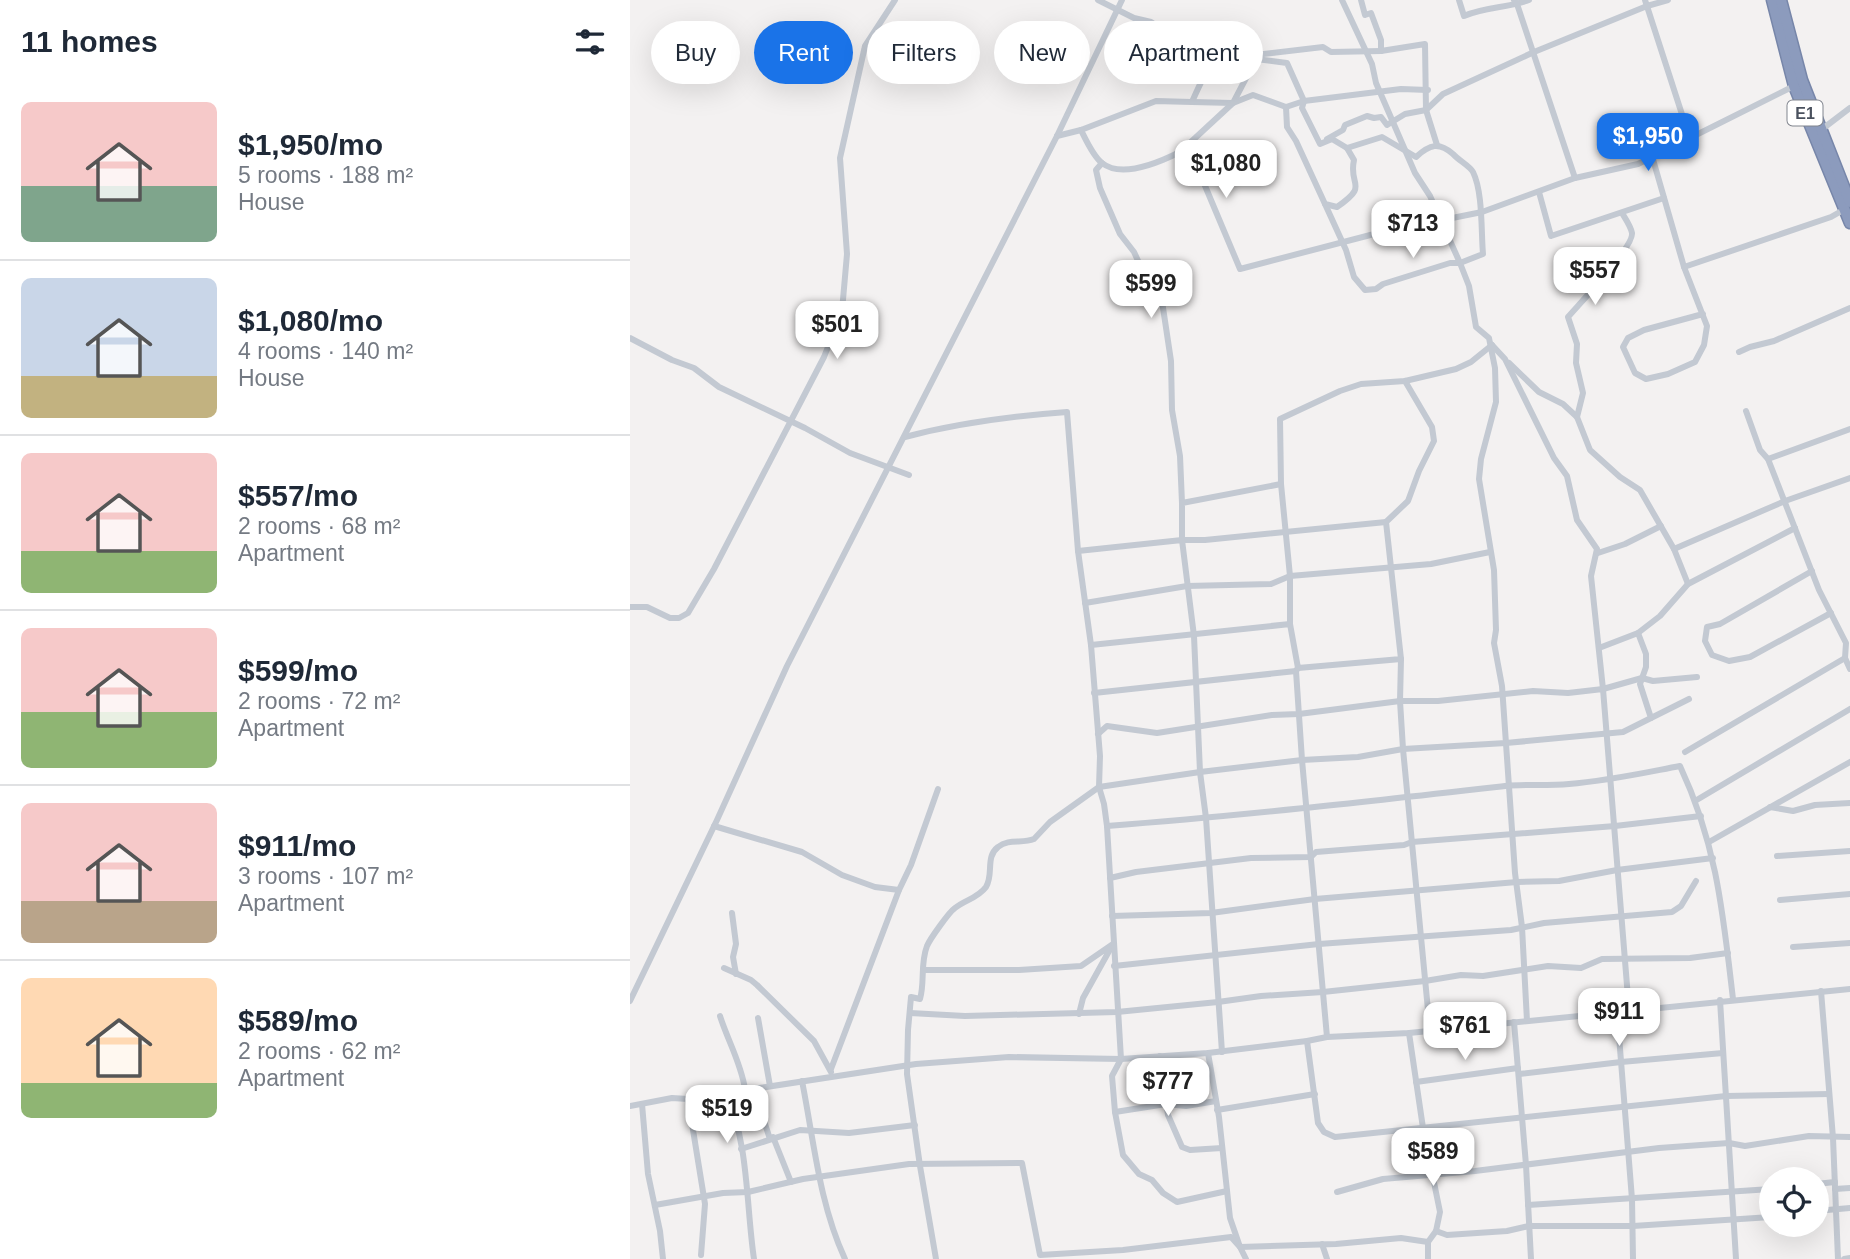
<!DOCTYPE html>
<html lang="en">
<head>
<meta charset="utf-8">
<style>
  body { margin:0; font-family:Arial,sans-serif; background:#f6f6f7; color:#1f2937; height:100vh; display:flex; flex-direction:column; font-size:26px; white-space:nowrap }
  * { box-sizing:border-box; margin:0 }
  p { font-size:23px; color:#747a83 }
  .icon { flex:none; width:38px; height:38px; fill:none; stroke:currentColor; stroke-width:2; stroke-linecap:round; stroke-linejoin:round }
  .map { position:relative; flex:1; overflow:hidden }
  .sheet { display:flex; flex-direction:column; background:#fff; width:630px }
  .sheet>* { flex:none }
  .hud { position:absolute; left:21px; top:21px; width:665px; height:63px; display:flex; gap:14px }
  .buttons { position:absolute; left:1129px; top:1167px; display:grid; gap:14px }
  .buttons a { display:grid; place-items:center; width:70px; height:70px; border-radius:50%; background:#fff; box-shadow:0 7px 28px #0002; font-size:35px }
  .price { position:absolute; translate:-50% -60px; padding:0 16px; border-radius:14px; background:#fff; color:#222; font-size:23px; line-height:46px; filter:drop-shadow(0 2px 4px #0008) }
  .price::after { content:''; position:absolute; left:50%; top:42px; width:21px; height:16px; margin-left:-10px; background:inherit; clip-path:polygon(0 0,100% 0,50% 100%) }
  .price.active { background:#1a73e8; color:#fff }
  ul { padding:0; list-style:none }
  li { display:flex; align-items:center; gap:21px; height:175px; padding:0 21px }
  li+li { border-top:2px solid #e0e1e3 }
  li span { display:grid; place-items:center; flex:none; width:196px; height:140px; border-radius:10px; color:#555 }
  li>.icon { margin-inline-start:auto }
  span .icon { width:84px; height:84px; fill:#fffc; stroke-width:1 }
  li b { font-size:30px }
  h2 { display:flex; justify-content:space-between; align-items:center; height:84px; padding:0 21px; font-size:30px }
  .pill { padding:0 24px; border-radius:32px; background:#fff; box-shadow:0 7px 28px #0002; font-size:24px; line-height:63px }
  .pill.active { background:#1a73e8; color:#fff }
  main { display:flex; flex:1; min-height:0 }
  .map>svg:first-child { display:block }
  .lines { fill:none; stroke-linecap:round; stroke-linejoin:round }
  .highway-casing { stroke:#7786a9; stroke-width:13 }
  .street { stroke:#c3c9d2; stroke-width:6 }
  .highway { stroke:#8c9bbd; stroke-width:10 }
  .labels { text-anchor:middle; stroke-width:6; stroke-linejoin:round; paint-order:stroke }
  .shield { fill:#fff; stroke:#80858e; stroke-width:2 }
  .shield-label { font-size:16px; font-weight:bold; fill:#4a515e }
</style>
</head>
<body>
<main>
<section class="sheet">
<h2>11 homes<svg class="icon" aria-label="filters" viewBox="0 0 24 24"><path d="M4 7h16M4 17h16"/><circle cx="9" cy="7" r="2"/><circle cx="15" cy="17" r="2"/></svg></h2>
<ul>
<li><span style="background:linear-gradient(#f6c9c9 60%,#7fa58c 0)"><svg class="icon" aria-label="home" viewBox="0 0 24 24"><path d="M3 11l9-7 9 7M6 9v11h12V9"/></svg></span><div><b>$1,950/mo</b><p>5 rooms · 188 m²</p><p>House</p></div></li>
<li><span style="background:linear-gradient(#c9d6e8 70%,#c2b280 0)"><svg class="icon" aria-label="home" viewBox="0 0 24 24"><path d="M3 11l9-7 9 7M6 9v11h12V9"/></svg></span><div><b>$1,080/mo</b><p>4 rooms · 140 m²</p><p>House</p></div></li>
<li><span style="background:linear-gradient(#f6c9c9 70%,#8fb573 0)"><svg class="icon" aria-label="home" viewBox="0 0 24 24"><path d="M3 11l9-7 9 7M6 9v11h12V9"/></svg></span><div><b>$557/mo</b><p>2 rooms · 68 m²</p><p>Apartment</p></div></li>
<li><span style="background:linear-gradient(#f6c9c9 60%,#8fb573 0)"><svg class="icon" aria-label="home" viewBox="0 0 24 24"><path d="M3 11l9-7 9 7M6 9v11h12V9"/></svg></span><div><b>$599/mo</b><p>2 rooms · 72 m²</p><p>Apartment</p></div></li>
<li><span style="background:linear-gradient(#f6c9c9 70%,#b9a48a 0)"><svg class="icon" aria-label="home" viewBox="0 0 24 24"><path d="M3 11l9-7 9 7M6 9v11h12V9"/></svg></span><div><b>$911/mo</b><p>3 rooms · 107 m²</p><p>Apartment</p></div></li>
<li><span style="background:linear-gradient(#ffd9b3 75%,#8fb573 0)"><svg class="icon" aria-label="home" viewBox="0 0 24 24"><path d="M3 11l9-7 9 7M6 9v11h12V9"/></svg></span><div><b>$589/mo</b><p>2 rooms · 62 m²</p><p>Apartment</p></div></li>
</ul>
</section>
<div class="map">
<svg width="1220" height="1259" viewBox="0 0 1220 1259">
  <rect width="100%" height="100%" fill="#f3f1f1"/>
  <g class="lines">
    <g class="highway-casing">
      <g id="highway">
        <path d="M1142,0L1164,86L1220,223"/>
        <path d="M1151,0L1172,80L1220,202"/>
      </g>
    </g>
    <g class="street">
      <path d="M468,0L504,18L521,22L527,26L541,29L585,48L607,62L625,55L626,59L657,63L674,101L672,108L690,144L702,139L717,148L724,160C718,187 740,184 707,207L695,204L666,141L657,127L656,107"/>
      <path d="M712,0L742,64L746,83L785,173L800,196L830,263L839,286L846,327L859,338L865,368L866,402L851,459L849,479L864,570L866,630L864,643L872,686L885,873L892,927L897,1021"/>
      <path d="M731,0L735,15L741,13L751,40V51L795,44L796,110L807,145"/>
      <path d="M829,0L834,16C854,7 878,8 899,0"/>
      <path d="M884,0L887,4L945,178"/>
      <path d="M1015,0L1059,136"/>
      <path d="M625,55L693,47L701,52L751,51"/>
      <path d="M562,102L603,103L623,95L656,107L674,101L771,89L798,90"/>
      <path d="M451,130C456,140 463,156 472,163C492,179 530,162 550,152L603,103L626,59"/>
      <path d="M1191,130L1220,108"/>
      <path d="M427,136L451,130L526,101L562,102C570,83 579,68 585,48"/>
      <path d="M697,139L713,130L715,125L737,116L744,118L751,117L757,125L775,114L796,110L813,94L904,52L1017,6L1038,0"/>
      <path d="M558,146L570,168L573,181L610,269L748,233L852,212L945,178L1008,164L1164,86"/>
      <path d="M1022,156L1054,267L1077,326L1074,345L1065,362L1038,374L1016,379L1005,373L993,347L998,338L1014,330L1073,314"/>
      <path d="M472,163L466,170L470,188L490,234L504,252L515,276L532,301L541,361L542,410L550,456L552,503"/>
      <path d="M909,192L921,236L1034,198"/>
      <path d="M695,204L716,250L724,277L735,290L746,289L753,284L820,263H830L853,254C851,232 853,192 843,172C840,166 828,160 823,154C809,142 800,144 786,157L752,137L717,148"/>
      <path d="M1054,267L1201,217L1215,209"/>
      <path d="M0,338L42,360L64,368L89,387L175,428L220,453L279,475"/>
      <path d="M862,345L875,359L924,458L937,476L947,520L967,549L961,576L973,689L1012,678L1023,681L1067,677"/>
      <path d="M1109,352L1120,347L1144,341L1220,308"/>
      <path d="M879,363L909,392L933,404L947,417L960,450L990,477L1010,490L1044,549L1058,584"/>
      <path d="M1116,411L1130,450L1138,459L1189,590L1216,643L1215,658L1220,669"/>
      <path d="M947,417L953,393L946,363L947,344L938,317C949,304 1004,247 1002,233C1001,227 995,218 992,213"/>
      <path d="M275,437C328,423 382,416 437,412L448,551"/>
      <path d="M1138,459L1220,429"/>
      <path d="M651,484L552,503V540H575L756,522"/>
      <path d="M1044,549L1155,501L1220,478"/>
      <path d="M968,553L995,544L1031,526"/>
      <path d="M1182,571L1090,624L1077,627L1075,641L1082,655L1099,661L1120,657L1201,613"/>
      <path d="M455,603L557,586L641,584L660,576L801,564L860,552"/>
      <path d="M0,607H17L40,618H49L58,613L84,569L194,357L212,311L217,254L210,158L235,46L265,0"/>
      <path d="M660,624V576L651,484L650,419L710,391L731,384L775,381L826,369L841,362L862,345"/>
      <path d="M1008,633L1016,654V667L1010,684L1021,718L1059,699"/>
      <path d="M461,645L448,551L552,540L564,636L570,772L576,818L592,1052"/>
      <path d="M969,648L1008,633L1030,616L1058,584L1165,528"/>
      <path d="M771,659L770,701L773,749L800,1031"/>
      <path d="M668,668L666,671L672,760L697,1037"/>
      <path d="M464,693L666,671"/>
      <path d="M468,734L477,726L527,733L642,715L669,714L770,701H808L903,691L938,693L973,689L999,1010"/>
      <path d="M1055,752L1215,658"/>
      <path d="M1065,801L1220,709"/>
      <path d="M1140,807L1163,811L1185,805L1220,803"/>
      <path d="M84,826L172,852L212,875L245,887L269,890"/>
      <path d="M477,826C610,816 742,801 875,786C896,784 918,786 939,784C977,781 1013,773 1050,766C1087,845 1093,914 1103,999"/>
      <path d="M1079,842L1220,762"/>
      <path d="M1147,856L1220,851"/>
      <path d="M480,878L506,872L621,858L681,857L686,852L774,845L782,842L985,826L1071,816"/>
      <path d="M1150,900L1220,894"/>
      <path d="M102,913L106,944L103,957L106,974"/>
      <path d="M482,916L581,913L685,899L887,882L929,881L987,870L1083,858"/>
      <path d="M1163,947L1220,943"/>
      <path d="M484,966L689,944L881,930L914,923L1042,912L1051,906L1066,881"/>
      <path d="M94,968L121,980L127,985L184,1041L201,1072"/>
      <path d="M293,970H389L451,966L483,944L453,998L449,1014"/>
      <path d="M1191,991L1203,1138L1208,1259"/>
      <path d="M1090,1000L1106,1259"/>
      <path d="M0,1001L87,820L157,666L427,136L492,0"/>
      <path d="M987,1011L1002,1199L1003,1259"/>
      <path d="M280,1013L335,1016L487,1012L588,1002L631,996L693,992L795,981L831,975L853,976L918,966L951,968L972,959L1060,958L1098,953"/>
      <path d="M90,1016C98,1041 111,1063 115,1089"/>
      <path d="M128,1018L140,1086"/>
      <path d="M884,1022L896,1165L901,1259"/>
      <path d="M779,1033L793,1128L810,1212L806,1231"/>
      <path d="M677,1041L688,1123L694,1132L705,1137L1096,1096L1199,1094"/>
      <path d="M578,1053L589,1117L600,1218L610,1247L706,1244L771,1238L798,1242"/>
      <path d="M530,1056L538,1115L552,1147L560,1150L592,1148"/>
      <path d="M201,1069L269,890L281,865L308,789"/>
      <path d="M889,1074L991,1062L1093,1053"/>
      <path d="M172,1081C184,1141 189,1203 215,1259"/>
      <path d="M786,1082L888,1068"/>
      <path d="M125,1088L131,1112L140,1139"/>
      <path d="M96,1093C119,1144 116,1205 124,1259"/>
      <path d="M58,1099L75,1204L71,1255"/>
      <path d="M12,1104L18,1174L30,1231L33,1259"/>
      <path d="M0,1106L42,1098L58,1099L286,1064L379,1057L491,1059L578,1053L677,1041L697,1037L779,1033L1220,989"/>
      <path d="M587,1110L685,1094"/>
      <path d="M485,1112L536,1104L556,1106L586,1101"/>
      <path d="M143,1137L161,1182"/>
      <path d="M111,1149L170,1130L219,1133L285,1125"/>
      <path d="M1186,1184L1205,1182"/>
      <path d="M1205,1189L1220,1188"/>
      <path d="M597,1191L547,1202L533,1193L522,1180L509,1174L493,1155L485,1112L482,1076L491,1059L477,826L474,804L469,787L570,772L672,760L728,757L773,749L876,743L993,732L1021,718"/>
      <path d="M707,1192L753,1179L845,1171L1029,1148L1099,1143L1115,1146L1179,1136L1220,1137"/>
      <path d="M25,1205L93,1193L118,1192L173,1179L279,1164L392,1163L410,1255L493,1250L601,1237L610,1247L616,1259"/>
      <path d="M898,1205L1141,1189"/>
      <path d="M1186,1211L1220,1208"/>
      <path d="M692,1244L697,1259"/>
      <path d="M306,1259L290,1166L277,1074L278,1030L281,997L290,999C295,982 290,964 297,946C300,939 319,912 325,908C335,900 348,898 356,887C364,874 355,857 368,847C379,838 392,844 404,839L420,822L469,787L470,756L461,645L660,624L668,668L771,659L756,522L778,501L789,471L804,441L802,427L775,381"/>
      <path d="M798,1259V1242L806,1231L817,1235L877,1231L899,1226H1003L1141,1217"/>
      <path d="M1214,1259L1220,1258"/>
    </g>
    <use href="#highway" class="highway"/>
  </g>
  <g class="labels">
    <rect class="shield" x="1157.5" y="100.5" width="35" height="25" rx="5"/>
    <g class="shield-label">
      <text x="1175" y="119">E1</text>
    </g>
  </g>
</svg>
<div class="buttons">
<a><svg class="icon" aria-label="locate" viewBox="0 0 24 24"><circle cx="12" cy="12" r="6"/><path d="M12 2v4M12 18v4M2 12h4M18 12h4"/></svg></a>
</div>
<b class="price active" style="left:1018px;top:173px">$1,950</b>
<b class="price" style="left:596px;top:200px">$1,080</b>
<b class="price" style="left:783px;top:260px">$713</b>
<b class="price" style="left:965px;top:307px">$557</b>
<b class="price" style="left:521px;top:320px">$599</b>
<b class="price" style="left:207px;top:361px">$501</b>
<b class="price" style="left:989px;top:1048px">$911</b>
<b class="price" style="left:835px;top:1062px">$761</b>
<b class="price" style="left:538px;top:1118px">$777</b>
<b class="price" style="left:97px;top:1145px">$519</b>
<b class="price" style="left:803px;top:1188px">$589</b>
<div class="hud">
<a class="pill">Buy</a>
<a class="pill active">Rent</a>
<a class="pill">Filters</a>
<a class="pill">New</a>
<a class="pill">Apartment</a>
</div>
</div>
</main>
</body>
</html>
